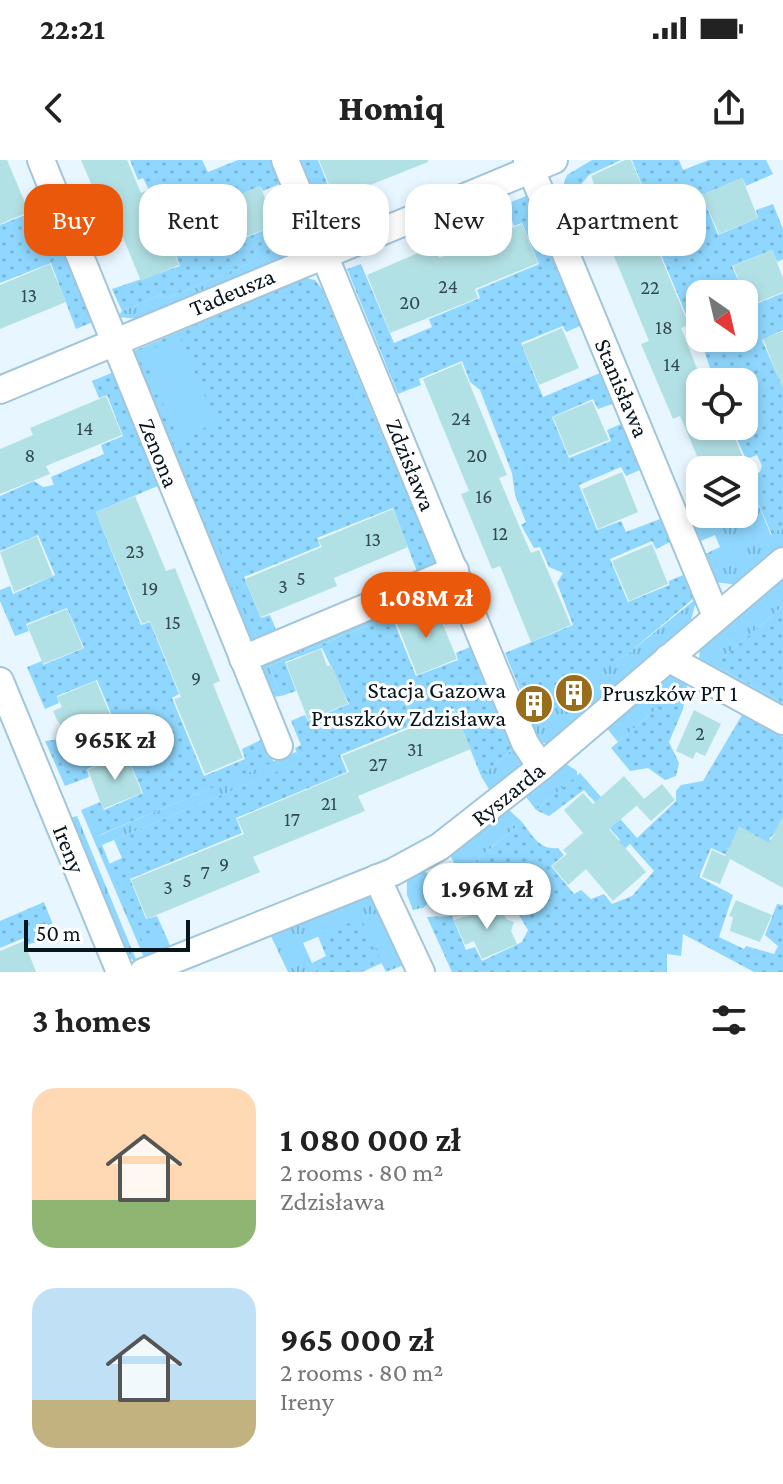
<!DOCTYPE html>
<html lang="en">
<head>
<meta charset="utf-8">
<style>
  body { margin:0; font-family:"Crimson Pro",serif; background:#f2f2f2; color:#222; height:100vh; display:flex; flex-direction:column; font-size:30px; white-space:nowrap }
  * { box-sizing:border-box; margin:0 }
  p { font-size:26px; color:#767676 }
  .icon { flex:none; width:44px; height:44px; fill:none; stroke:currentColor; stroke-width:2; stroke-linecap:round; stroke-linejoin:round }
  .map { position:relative; height:812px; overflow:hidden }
  .panel { display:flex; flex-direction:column; background:#fff; flex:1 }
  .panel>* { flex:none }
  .top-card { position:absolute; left:24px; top:24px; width:736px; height:72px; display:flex; gap:16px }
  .needle { width:52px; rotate:146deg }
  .fabs { position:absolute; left:686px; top:120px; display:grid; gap:16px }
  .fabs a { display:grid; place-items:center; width:72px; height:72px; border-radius:16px; background:#fff; box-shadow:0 4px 12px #0003; font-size:40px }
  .scale { position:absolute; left:24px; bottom:20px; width:166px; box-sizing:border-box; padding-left:8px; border:4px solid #07151d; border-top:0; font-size:22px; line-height:28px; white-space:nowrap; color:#07151d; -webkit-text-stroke:6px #fff; paint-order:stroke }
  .price { position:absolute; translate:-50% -68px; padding:0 18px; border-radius:28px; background:#fff; color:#222; font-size:26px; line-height:52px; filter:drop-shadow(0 2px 4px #0008) }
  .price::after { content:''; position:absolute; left:50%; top:48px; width:24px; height:18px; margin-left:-12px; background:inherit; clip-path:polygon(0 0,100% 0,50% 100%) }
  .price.on { background:#ea580c; color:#fff }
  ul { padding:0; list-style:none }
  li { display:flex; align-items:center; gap:24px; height:200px; padding:0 32px }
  li span { display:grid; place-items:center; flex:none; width:224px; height:160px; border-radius:24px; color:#555 }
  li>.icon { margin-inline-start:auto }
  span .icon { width:96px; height:96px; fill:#fffc; stroke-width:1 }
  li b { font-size:34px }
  h2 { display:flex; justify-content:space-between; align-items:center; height:96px; padding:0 32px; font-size:34px }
  .tag { padding:0 28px; border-radius:24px; background:#fff; box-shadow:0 4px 12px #0003; font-size:28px; line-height:72px }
  .tag.on { background:#ea580c; color:#fff }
  .status { display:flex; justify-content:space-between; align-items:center; height:56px; padding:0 40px; background:#fff; direction:ltr }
  .status svg { height:22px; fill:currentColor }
  header { display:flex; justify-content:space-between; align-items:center; height:104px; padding:0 32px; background:#fff; font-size:36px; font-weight:800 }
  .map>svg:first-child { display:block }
  .grass { fill:url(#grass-tufts) }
  .park { fill:url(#park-dots) }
  .pitch { fill:#8fd7fe }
  .building { fill:#b2e1e5 }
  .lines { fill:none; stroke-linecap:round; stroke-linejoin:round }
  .minor-casing { stroke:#a1c6db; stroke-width:30 }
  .minor { stroke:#fff; stroke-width:26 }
  .labels { text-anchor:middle; stroke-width:6; stroke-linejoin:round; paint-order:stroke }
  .number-label { font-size:20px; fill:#32484f }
  .street-label { font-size:24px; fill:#07151d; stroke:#fff }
  .poi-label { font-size:24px; fill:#07151d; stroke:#fff; text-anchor:end }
</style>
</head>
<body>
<div class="status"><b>22:21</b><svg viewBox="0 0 49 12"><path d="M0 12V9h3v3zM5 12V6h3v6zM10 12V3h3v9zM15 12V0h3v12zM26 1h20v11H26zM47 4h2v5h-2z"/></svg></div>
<header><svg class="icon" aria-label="back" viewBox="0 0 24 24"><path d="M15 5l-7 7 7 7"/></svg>Homiq<svg class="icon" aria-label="share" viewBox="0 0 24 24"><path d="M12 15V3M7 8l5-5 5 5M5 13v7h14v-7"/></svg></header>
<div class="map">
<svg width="783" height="812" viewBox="0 0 783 812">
  <defs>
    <pattern id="grass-tufts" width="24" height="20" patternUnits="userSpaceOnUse" patternTransform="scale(2)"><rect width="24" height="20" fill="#8fd7fe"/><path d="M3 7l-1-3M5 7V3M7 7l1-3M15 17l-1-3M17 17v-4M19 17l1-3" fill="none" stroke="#7ab8d9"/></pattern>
    <pattern id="park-dots" width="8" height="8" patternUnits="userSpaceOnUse" patternTransform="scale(2)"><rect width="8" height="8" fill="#8fd7fe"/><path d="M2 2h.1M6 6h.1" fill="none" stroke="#7ab8d9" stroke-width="1.8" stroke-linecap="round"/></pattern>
  </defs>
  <rect width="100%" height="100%" fill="#e7f6ff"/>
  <g class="grass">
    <path d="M303,75L305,82L300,90L138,159L118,157L122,151L160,135L167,138L299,82Z"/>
    <path d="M390,288L441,395L435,411L394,304L217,378L258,480L251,481L187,329L390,295Z"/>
    <path d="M752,329L771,375L783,366V389L738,425L715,422L703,395L720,387L715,375L696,383L688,364L689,355L700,350V354H744V332Z"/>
    <path d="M783,416V446L720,500V508L783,543V552L699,503L700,485Z"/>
    <path d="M450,427L465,455L459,459L447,433L269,506L281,536L271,537L261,504Z"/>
    <path d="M697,438L689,467L594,548L576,524L565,532L589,553L549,584L538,582L514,537L522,534L531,554L544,548L538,532L625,496Z"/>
    <path d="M483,497L523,601L492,634L481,616L513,589L475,499Z"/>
    <path d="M675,513L688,517L687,527L683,526L618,582L605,566L666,515Z"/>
    <path d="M296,592L301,602L102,685L142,783L165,774L172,790L146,802L81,650L86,648L98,676Z"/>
    <path d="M563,602L577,611V616L536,650L524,634Z"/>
    <path d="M507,648L522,662L460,714L449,693Z"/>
    <path d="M77,656L137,802L127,797L69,658Z"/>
    <path d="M422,708L443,729L423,748L413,750L407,735V719Z"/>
    <path d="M365,735L372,737L406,804L386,812L360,759L303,783L316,812H288L269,772Z"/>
  </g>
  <g class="park">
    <path d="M130,0H202L208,12L238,0H271L281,23L263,31L260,26L221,43L237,81L277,65L274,57L292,49L303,75L300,82L167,138L160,135L122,151L112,129L180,106L170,80L174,78L169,65L164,64L154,39L159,37L157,32L151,34L143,18L138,20Z"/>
    <path d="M301,0H318L334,40L340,39L347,58L328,66Z"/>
    <path d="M592,0H621L589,15L563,46L559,37L567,15Z"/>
    <path d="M632,0H679L683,10L709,0H766L773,14L746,26L742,18L702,35L718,75L758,58L756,50L773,44L783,69V99L777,102L772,90L732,106L744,134H700V178L695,164H690L637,37L571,65L567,57L642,25Z"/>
    <path d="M526,36L580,166L566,172L563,166L521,183L543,237L600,213L612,244L598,249L593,239L552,257L569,298L611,281L607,270L621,264L640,310L626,316L621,307L579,325L597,370L621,361L626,372L660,359L670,382L656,389L652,381L610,399L628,442L669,425V421L683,415L693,439L625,496L524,539L505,493L573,465L557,423L563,413L549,407L540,387L534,388L521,365L526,362L515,335L512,313L480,230L470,222L462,201L419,219L421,225L398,234L347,109L361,104L394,183L432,167L429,159L480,138L477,130L539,104L522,63L514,66L506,44Z"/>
    <path d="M42,39L44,44L35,48L42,67L53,63L93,162L76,169L51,103L0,123V65L30,53L28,45Z"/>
    <path d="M306,118L315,120L322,129L436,406L418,414L393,348L317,378L320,386L244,417L261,458L270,455L277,472L258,480L216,379L208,382L133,200L134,191Z"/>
    <path d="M783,133V170L762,180L779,219L783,218V366L772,375L752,329L744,332V319L760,312L762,306L757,295L746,299L731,266H744V222H705L703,216L710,208L700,178H744V135L749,147Z"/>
    <path d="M114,212L160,325L96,352L141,465L150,462L179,534L172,538L204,616L245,599L242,589L261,580L274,602L97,676L86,648L100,642L104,650L143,633L126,593L87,609L89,617L65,626L45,581L73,578L114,560L97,520L57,536L59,543L45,549L27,507L42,501L43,505L84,488L67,448L26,464L29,471L15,476L0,441V430L10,426L13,434L55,415L38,375L0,391V336L34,321L43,327L54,325L51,317L104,294L101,285L123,276L107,235L99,238L92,221Z"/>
    <path d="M447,433L459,459L445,465L436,444L394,462L416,516L458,500L456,493L470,487L513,589L481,616L454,548L340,595L347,612L236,658L242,673L130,719L146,759L157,756L165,774L142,784L109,704L122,698L114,680L300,602L295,588L301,585L291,561L305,555L308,561L349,544L322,488L285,502L296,531L281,536L269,506Z"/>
    <path d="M783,446V543L720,508V500Z"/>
    <path d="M683,526L687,527L683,549L669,582L679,603L676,616L665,620L648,608L630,611L611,588Z"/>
    <path d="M742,555L783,577V663L769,679L780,685L733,698L711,688L699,717L733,735L719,777L744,789L746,786L774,794L778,786L765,775L777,744L783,745V812H754L683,774L681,796L667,794V812H452L427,757L452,756L466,790L475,787L482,801L522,782L528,770L511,742L489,748L480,744L459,715L522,662C533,676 539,690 558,688L564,695L551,706L574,734L581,730L591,739L604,734L612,744L632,736L654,711L630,684L621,692L615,686L620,680L599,656L604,652L584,630L549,656L536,650L580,613L637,678L676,641V631L681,625L703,621Z"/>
    <path d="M44,742L57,775L27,785L24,778L0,788V761Z"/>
    <path d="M361,758L382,803L362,812H316L312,803L326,796L318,776Z"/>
  </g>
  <path class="pitch" d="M180,177L216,263L178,279L142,193Z"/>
  <g class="building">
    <path d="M0,0H7L29,52L0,64Z"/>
    <path d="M81,0H127L141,33L148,30L179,105L141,121L114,56H108L102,49Z"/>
    <path d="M319,0H428V2L335,39Z"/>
    <path d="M625,0H631L641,24L632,28L689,165L681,168L700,216V266H730L748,310H703L680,256L673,259L641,184L649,181L588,33L596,29L591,16Z"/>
    <path d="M742,18L758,58L719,74L702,35Z"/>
    <path d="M260,26L276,65L237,80L221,42Z"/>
    <path d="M522,64L538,103L475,129L478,138L390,173L367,115L434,86L439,98Z"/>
    <path d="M772,90L783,118V132L749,146L733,106Z"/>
    <path d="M50,104L66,142L0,169V125Z"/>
    <path d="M562,168L579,208L539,225L522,185Z"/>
    <path d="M783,171V227H782L763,179Z"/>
    <path d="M461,203L507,315L499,318L523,375L531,393L539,390L571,465L531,482L500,406L492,409L461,334L469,331L423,219Z"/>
    <path d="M106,236L122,275L46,306L50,314L0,334V289L33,275L30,268Z"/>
    <path d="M592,241L609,280L569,296L553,257Z"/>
    <path d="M622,312L638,352L598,369L582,329Z"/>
    <path d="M135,336L166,411L175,408L220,521L213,524L243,598L205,614L174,539L181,537L158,480L150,461L142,464L96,352Z"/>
    <path d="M393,349L408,387L334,418L337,426L261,457L245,419L322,387L318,380Z"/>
    <path d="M37,376L53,416L14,432L0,392Z"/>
    <path d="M652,384L668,424L629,441L612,401Z"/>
    <path d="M435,445L457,499L417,515L396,461Z"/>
    <path d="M67,449L83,488L43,504L27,465Z"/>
    <path d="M321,489L327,506L332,505L348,544L308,560L286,503Z"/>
    <path d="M96,521L113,561L74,576L69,566L63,568L57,560L53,551L62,547L57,537Z"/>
    <path d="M455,550L471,589L358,636L365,651L253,697L260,712L147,759L131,720L244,674L237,659L349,612L342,596Z"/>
    <path d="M694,550L721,564L705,596L696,592L693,599L676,591Z"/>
    <path d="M126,594L142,633L103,649L88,610Z"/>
    <path d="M624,616L644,639L662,624L675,640L651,661L637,646L640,643L609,669L646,712L613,741L586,709L568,725L552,706L567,694L563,690L583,673L564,650L583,633L593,644Z"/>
    <path d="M783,656V728L730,699L720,724L702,717L712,690L725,696L739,666L769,683Z"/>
    <path d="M736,740L772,755L760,782L730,771L733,757L729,756Z"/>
    <path d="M500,746L506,759L514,762L511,771L517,784L482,799L474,781L465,785L454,760Z"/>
    <path d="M24,781L36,812H0V791Z"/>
  </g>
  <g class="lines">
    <g class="minor-casing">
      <g id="minor">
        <path d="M41,0L279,586"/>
        <path d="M285,0L525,583L541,607"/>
        <path d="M527,0L716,456"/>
        <path d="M0,230L554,0"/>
        <path d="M668,498L783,561"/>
        <path d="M243,499L455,410"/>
        <path d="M0,521L120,812"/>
        <path d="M377,718L421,812"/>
        <path d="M143,812L393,712L439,687L541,607L783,401"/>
      </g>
    </g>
    <use href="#minor" class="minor"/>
  </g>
  <defs>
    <g id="building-disc" transform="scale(2)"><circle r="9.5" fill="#986d1b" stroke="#fff"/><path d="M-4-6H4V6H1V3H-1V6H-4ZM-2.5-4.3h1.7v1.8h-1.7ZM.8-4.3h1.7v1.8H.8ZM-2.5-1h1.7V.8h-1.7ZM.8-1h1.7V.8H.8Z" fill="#fff"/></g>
  </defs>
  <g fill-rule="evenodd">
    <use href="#building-disc" x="574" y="533"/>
    <use href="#building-disc" x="534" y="544"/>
  </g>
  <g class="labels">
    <g class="number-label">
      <text x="448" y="133">24</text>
      <text x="650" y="134">22</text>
      <text x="29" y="142">13</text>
      <text x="410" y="149">20</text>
      <text x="664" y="174">18</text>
      <text x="672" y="211">14</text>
      <text x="461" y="265">24</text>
      <text x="85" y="275">14</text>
      <text x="30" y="302">8</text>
      <text x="477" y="302">20</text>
      <text x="484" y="343">16</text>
      <text x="500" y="380">12</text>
      <text x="373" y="386">13</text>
      <text x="135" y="398">23</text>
      <text x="301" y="425">5</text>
      <text x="283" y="433">3</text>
      <text x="150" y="435">19</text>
      <text x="173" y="469">15</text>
      <text x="196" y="525">9</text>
      <text x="700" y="580">2</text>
      <text x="415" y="596">31</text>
      <text x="378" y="611">27</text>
      <text x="329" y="650">21</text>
      <text x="292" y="666">17</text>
      <text x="224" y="711">9</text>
      <text x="205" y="719">7</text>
      <text x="187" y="727">5</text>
      <text x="168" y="734">3</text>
    </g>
    <g class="street-label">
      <text transform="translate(232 132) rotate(-23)" y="8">Tadeusza</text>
      <text transform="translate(622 228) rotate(67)" y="8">Stanisława</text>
      <text transform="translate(159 293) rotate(68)" y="8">Zenona</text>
      <text transform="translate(411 305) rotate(68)" y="8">Zdzisława</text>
      <text transform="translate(508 634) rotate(-39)" y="8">Ryszarda</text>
      <text transform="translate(69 689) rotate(68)" y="8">Ireny</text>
    </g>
    <g class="poi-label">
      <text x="506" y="538">Stacja Gazowa<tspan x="506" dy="28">Pruszków Zdzisława</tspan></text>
      <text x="602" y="541" text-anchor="start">Pruszków PT 1</text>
    </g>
  </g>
</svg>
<div class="fabs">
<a><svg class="needle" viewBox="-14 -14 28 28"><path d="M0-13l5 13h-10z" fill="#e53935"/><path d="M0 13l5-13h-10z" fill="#767676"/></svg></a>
<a><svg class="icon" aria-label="locate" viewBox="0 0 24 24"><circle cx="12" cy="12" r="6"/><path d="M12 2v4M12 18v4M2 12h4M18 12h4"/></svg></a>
<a><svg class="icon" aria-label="layers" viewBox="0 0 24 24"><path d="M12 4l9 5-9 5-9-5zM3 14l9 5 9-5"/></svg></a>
</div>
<div class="scale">50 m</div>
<b class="price on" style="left:426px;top:480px">1.08M zł</b>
<b class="price" style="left:115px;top:622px">965K zł</b>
<b class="price" style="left:487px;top:771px">1.96M zł</b>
<div class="top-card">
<a class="tag on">Buy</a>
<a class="tag">Rent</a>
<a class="tag">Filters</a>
<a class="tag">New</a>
<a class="tag">Apartment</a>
</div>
</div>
<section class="panel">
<h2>3 homes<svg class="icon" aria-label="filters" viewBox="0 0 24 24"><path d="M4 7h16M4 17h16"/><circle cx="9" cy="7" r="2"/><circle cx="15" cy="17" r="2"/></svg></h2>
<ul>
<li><span style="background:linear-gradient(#ffd9b3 70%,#8fb573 0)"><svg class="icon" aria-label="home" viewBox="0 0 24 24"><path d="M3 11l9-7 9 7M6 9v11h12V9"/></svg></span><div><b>1 080 000 zł</b><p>2 rooms · 80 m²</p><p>Zdzisława</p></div></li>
<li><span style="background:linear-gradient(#bfe0f5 70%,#c2b280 0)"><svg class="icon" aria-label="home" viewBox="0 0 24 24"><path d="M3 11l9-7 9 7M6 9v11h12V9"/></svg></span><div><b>965 000 zł</b><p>2 rooms · 80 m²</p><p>Ireny</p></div></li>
</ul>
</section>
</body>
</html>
